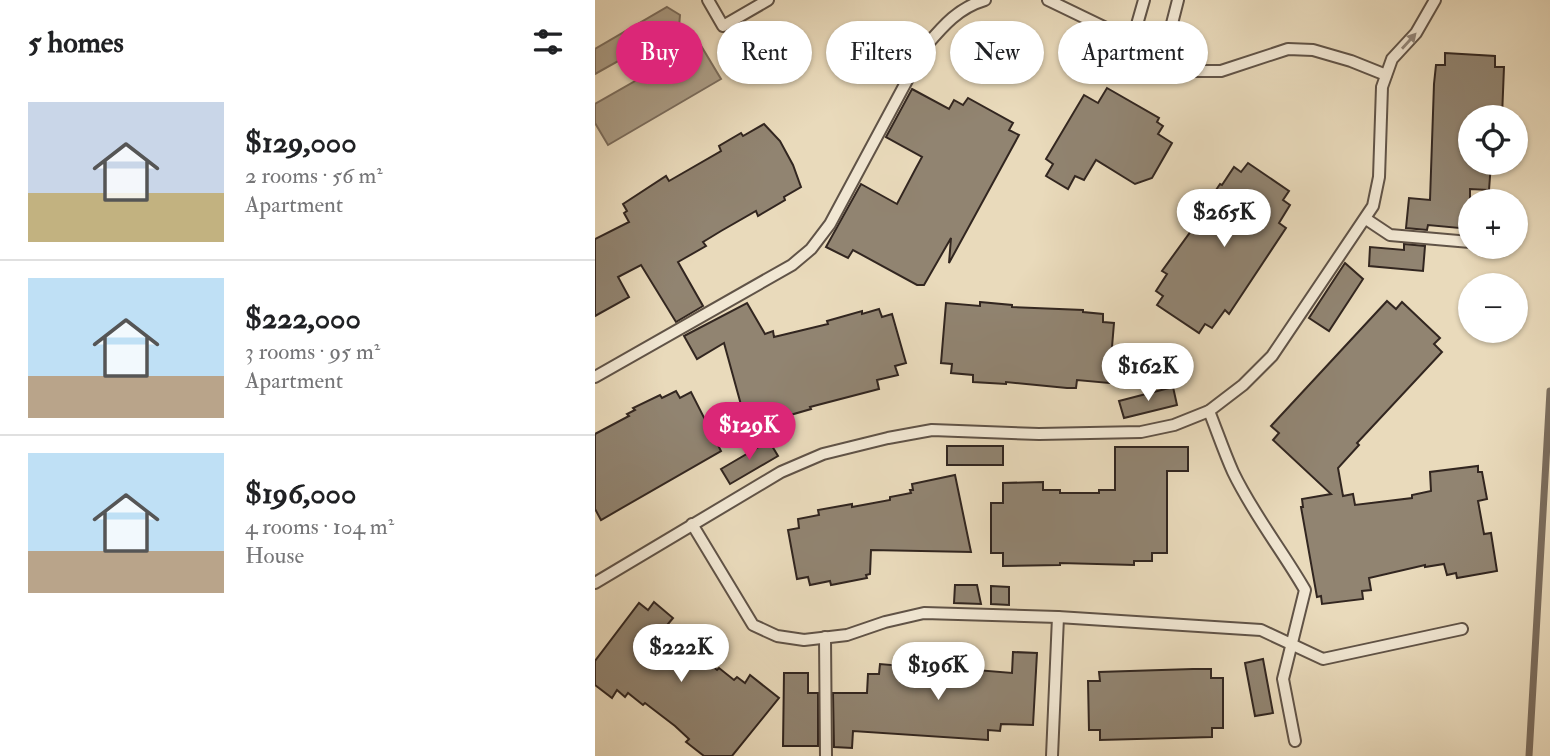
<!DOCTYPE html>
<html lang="en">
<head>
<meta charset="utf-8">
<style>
  body { margin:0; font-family:"IM FELL Double Pica",serif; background:#f6f6f6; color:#202124; height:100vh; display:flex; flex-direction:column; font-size:26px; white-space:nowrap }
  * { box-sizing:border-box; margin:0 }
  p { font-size:23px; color:#757577 }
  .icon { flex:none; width:38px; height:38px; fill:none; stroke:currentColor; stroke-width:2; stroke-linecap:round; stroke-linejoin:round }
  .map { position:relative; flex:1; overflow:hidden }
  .drawer { display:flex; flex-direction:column; background:#fff; width:595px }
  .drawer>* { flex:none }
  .top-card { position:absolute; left:21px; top:21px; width:665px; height:63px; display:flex; gap:14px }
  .controls { position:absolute; left:863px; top:105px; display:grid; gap:14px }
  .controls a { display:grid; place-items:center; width:70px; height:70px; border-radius:50%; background:#fff; box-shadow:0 2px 5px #0004; font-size:35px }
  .price { position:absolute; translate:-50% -60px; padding:0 16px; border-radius:24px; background:#fff; color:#222; font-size:23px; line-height:46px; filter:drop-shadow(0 2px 4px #0008) }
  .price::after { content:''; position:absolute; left:50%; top:42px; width:21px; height:16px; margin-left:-10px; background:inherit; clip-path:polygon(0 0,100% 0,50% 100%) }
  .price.on { background:#db2777; color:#fff }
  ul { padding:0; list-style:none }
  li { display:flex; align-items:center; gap:21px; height:175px; padding:0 28px }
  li+li { border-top:2px solid #e0e0e0 }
  li span { display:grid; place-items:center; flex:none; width:196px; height:140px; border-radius:0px; color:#555 }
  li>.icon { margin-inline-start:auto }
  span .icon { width:84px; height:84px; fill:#fffc; stroke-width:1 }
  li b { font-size:30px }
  h2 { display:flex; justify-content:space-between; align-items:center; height:84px; padding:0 28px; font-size:30px }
  .tag { padding:0 24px; border-radius:32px; background:#fff; box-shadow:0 2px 5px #0004; font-size:24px; line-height:63px }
  .tag.on { background:#db2777; color:#fff }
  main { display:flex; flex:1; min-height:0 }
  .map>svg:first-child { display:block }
  .water { fill:#ab9d86; stroke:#7b6d5d; stroke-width:2 }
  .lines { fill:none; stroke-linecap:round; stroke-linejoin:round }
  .stream { stroke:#7b6d5d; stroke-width:7 }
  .building { fill:#918471; stroke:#322620; stroke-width:2 }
  .lane-casing { stroke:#605347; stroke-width:14 }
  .lane { stroke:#f1e7d3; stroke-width:10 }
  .oneway { fill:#92867a }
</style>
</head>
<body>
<main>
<section class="drawer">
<h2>5 homes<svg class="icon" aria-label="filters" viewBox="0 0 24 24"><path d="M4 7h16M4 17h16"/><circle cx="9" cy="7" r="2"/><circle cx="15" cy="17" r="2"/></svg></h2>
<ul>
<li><span style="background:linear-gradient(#c9d6e8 65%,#c2b280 0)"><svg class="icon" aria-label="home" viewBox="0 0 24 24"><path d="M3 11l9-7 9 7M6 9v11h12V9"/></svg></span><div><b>$129,000</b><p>2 rooms · 56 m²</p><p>Apartment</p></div></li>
<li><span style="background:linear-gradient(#bfe0f5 70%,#b9a48a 0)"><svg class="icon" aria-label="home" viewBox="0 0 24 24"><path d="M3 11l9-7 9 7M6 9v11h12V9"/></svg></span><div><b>$222,000</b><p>3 rooms · 95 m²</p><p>Apartment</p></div></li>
<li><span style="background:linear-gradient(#bfe0f5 70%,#b9a48a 0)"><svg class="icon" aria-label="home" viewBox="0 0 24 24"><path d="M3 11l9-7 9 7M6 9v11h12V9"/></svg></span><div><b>$196,000</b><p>4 rooms · 104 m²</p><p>House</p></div></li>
</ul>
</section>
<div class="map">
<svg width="955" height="756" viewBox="0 0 955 756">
  <rect width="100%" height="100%" fill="#e9dabb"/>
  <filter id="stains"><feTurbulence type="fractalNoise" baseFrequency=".00286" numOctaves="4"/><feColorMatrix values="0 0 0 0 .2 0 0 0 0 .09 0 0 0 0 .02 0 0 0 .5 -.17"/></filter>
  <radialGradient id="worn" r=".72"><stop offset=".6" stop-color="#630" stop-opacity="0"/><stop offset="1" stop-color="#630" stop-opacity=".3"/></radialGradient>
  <g class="water">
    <path d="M72,7L85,15L84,27L0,74V49Z"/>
    <path d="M105,44L126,79L13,145L0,123V104Z"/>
  </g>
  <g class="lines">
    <path class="stream" d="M934,756L955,391"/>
  </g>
  <g class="building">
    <path d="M399,39L402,47L421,41L429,65L410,71L411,78L394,82L383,44Z"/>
    <path d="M850,53L900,56V67H909L907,117H875V163H896L894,190L875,189V229L833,225L832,230L811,228L814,198L835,200L839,84L841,65H850Z"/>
    <path d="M512,88L564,118L562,122L568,126L563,134L577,143L557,178L540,184L501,160L489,180L480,176L473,189L451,176L458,164L451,159L489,95L503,103Z"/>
    <path d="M317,89L354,109L359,100L368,105L373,98L418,123L414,130L424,135L354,263L356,238L329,285H322L258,250L253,258L231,247L266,184L302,204L321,168L327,157L291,137Z"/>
    <path d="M169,124L185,141L198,165L206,187L189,197L190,200L163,216L161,211L126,231L108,242L111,246L83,262L108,306L81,322L46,265L23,277L34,297L0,316V239L34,222L29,213L32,211L28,204L71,176L74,181L126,151L124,146L146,133L148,136Z"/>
    <path d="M653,163L694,191L688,200L695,205L684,223L691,228L634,314L630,310L617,328L610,324L604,333L562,305L568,296L561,291L572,274L567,271L609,213L607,211L625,184L627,185L639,167L646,172Z"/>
    <path d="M809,244L830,246L828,271L774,266L775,247L809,250Z"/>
    <path d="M750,263L768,279L734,331L714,318Z"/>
    <path d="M792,301L801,309L807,302L845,338L839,344L847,352L762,443L764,445L743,468L748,496L758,494L760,505L817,498V495L836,491L835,472L883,466V472H887L892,499L883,501L889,534L896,533L902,571L862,578L861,573L852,575L849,564L830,567V565L774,578L776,590L767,591L768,599L727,604L726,596L722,597L706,507H708L707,499L736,494L678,440L684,433L676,426Z"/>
    <path d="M385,302L417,305V307L488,310V312L508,314V322L519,323L514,383L482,380L481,388H472L411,382V384L378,382V375L356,373L357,364L346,363L351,303L385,306Z"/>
    <path d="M152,303L170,334L178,331L179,337L233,324L232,321L267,311V314L284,309L287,317L297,314L311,363L300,366L303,375L282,380L284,389L215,407L216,409L164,424L160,409L148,412L129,343L102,359L89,336Z"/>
    <path d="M578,387L582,405L529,418L524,401Z"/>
    <path d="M81,391L85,398L96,392L126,451L6,520L0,509V434L34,416L32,414L40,410L38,408L65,395L67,398Z"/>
    <path d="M174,441L183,456L135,484L126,469Z"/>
    <rect x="352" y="446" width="56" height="19"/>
    <path d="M520,447H593V471H572V553H557V561H539V565L465,563V565L408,566V553H396V503H408V483L448,482V490H465V493H504V490H520Z"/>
    <path d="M360,475L376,552L276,550L275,574L271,575L272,578L236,585L235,581L215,585L213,577L202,579L193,530L204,528L203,519L224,515L223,510L257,504V507L295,500V497L316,493L315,490H318L317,484Z"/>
    <path d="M360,585H382L386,604L359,603Z"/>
    <path d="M396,586L414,587V605L396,604Z"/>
    <path d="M59,602L78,618L73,624L81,631L79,634L122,670L124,668L139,680L142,677L150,683L155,675L184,698L137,756H109L91,742L94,739L80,726L50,703L48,705L33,693L30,697L22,690L17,698L0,685V661L44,603L53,610Z"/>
    <path d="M418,652L442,653L438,725L406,724L405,731L393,730V740L258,731L257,748L239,747L238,693H272L273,674H284L285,664L307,666L308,664L417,673Z"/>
    <path d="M668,659L678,713L660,716L650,663Z"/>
    <path d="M598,669H616V678H628V728H617V737L505,740V730H494L493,681H505L504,672Z"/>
    <path d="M189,673H213V693H223V746H188Z"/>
  </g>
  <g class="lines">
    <g class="lane-casing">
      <g id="lane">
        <path d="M113,0L128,26L173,0"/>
        <path d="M453,0L600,71H626L693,49L718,50L756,61L791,75"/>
        <path d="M537,42L549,0"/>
        <path d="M569,55L583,0"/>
        <path d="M771,219L795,235L875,242"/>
        <path d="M0,377L197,265L216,249L235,224L330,47C348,26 363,8 390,0"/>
        <path d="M614,411C622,431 629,452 638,472C658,514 687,550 710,590L688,679L700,741"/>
        <path d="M97,524L158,625L182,636L209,640L252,635L290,622L329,613L463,617L666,630L728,659L867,629"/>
        <path d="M0,583L186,472L228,454L293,438L337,430L444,434L546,432L579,425L614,411L648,385L677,356L778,206L784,177L787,87L797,59L821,33L840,0"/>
        <path d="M230,637L231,756"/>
        <path d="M457,756L463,617"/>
      </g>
    </g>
    <use href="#lane" class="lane"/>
  </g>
  <defs><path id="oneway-solid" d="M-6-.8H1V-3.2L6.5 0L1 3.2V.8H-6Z" transform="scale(1.75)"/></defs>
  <use class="oneway" href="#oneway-solid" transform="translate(814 41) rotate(-48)"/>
  <rect width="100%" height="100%" filter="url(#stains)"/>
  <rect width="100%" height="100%" fill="url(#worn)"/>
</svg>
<div class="controls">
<a><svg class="icon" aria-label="locate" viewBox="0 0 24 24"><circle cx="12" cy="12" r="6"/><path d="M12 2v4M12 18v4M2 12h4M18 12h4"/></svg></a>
<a>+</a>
<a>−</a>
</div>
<b class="price" style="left:629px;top:249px">$265K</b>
<b class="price" style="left:553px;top:403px">$162K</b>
<b class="price on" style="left:154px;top:462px">$129K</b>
<b class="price" style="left:86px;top:684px">$222K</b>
<b class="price" style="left:343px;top:702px">$196K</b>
<div class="top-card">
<a class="tag on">Buy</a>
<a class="tag">Rent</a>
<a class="tag">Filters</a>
<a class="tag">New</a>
<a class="tag">Apartment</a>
</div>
</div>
</main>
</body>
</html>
